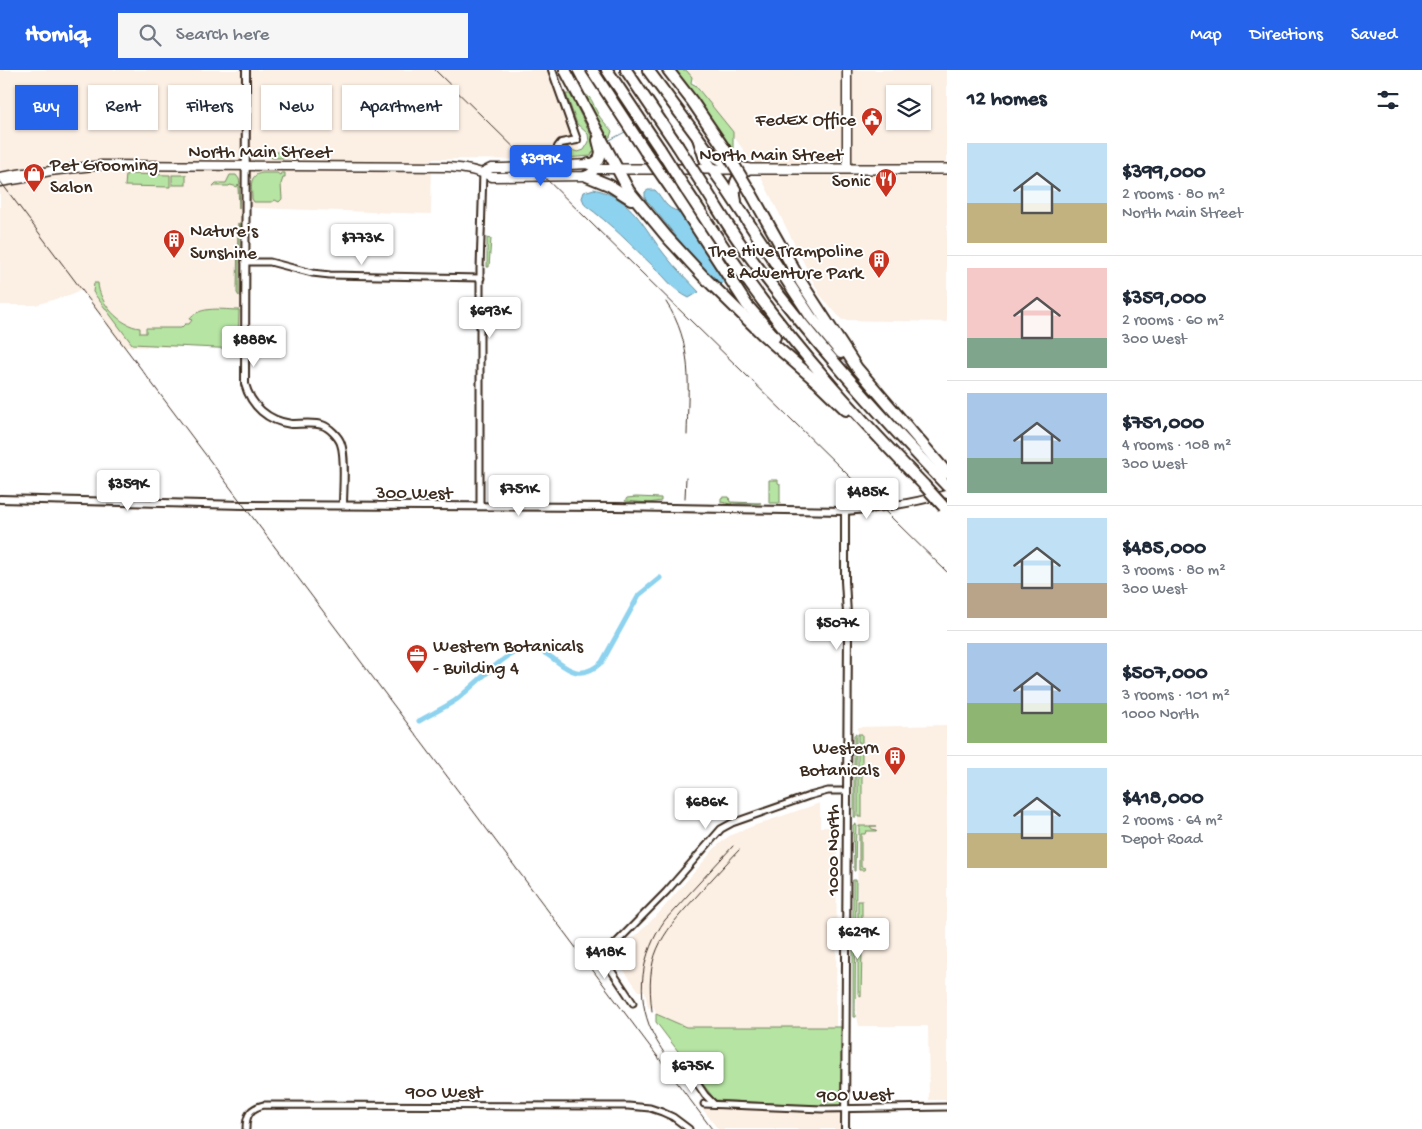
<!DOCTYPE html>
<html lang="en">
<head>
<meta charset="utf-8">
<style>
  body { margin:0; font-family:"Gochi Hand",sans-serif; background:#f6f6f7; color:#1f2937; height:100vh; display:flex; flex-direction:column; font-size:19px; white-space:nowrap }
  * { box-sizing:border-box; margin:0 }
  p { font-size:16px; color:#747a83 }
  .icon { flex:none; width:28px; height:28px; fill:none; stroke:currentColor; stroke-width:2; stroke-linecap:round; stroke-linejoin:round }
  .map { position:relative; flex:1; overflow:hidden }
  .side { display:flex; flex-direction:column; background:#fff; width:475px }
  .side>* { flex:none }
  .guide { position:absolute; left:15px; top:15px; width:475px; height:45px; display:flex; gap:10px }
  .fabs { position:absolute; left:886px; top:15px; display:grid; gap:10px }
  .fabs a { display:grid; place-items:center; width:45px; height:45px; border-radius:0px; background:#fff; box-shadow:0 1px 4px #0004; font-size:25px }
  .price { position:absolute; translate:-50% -42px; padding:0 11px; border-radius:5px; background:#fff; color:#222; font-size:16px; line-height:32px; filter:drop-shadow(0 1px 2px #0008) }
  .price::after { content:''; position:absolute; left:50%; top:30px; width:15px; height:11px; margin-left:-8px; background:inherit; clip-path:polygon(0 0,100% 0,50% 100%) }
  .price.current { background:#2563eb; color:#fff }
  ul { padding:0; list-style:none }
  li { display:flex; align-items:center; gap:15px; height:125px; padding:0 20px }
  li+li { border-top:1px solid #e0e1e3 }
  li span { display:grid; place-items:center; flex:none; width:140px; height:100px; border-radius:0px; color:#555 }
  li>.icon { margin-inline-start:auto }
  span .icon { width:60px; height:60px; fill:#fffc; stroke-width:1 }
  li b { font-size:21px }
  h2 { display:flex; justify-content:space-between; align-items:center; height:60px; padding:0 20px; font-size:21px }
  .tag { padding:0 18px; border-radius:0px; background:#fff; box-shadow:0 1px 4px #0004; font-size:18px; line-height:45px }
  .tag.current { background:#2563eb; color:#fff }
  header { display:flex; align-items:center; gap:30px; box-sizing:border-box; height:70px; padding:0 25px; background:#2563eb; color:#fff }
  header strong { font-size:24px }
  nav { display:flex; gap:28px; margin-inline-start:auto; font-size:18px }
  .search { width:350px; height:45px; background:#f6f6f7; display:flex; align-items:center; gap:12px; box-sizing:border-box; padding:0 18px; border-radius:0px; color:#747a83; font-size:19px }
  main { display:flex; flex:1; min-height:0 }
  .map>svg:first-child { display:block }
  .built { fill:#fcefe4; fill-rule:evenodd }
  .green { fill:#b6e4a3; stroke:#788760 }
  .water { fill:#8dd2ee; stroke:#6c8f9b }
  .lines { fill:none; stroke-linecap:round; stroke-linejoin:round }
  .stream { stroke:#6c8f9b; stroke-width:1 }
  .canal { stroke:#8dd2ee; stroke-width:5 }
  .minor-casing { stroke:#3b2a1e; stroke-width:9 }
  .tertiary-casing { stroke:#3b2a1e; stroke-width:10 }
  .secondary-casing { stroke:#3b2a1e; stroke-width:11 }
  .primary-casing { stroke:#3b2a1e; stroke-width:12 }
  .motorway-casing { stroke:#3b2a1e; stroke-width:14 }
  .minor { stroke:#fff; stroke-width:5 }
  .tertiary { stroke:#fff; stroke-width:6 }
  .secondary { stroke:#fff; stroke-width:8 }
  .primary { stroke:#fff; stroke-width:9 }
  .motorway { stroke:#fff; stroke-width:10 }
  .rail { stroke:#3b2a1e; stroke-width:1 }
  .motorway-bridge-casing { stroke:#3b2a1e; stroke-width:14; stroke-linecap:butt }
  .motorway-bridge { stroke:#fff; stroke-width:10 }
  .labels { text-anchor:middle; stroke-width:4; stroke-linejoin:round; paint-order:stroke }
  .poi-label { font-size:19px; fill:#3b2a1e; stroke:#fff; text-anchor:end }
  .street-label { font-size:19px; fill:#3b2a1e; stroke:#fff }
</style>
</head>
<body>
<header>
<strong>Homiq</strong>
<div class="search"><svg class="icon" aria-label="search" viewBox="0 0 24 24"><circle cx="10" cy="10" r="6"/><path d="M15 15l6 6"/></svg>Search here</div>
<nav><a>Map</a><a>Directions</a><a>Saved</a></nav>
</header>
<main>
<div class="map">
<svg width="947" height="1059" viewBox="0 0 947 1059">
  <rect width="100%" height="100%" fill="#fff"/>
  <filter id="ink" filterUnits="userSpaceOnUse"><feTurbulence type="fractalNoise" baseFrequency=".02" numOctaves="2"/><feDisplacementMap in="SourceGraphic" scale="10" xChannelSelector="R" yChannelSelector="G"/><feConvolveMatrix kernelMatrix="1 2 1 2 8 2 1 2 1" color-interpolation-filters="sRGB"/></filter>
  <g filter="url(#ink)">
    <g class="built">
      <path d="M0,0H548L577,70L582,90L432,89L431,144L255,138L243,134L242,277H124L81,219L72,224L36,235H0Z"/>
      <path d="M686,0H947V252L842,250L820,225L757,99ZM895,24H922V51H895Z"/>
      <path d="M947,655V1030H929L928,956H859L857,947L858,657Z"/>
      <path d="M820,733V757H837L836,957H686L656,944L654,937L648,938L645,921H639L614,887L659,843L716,777L729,766L753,756Z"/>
      <path d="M701,1037L843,1043V1059H718Z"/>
    </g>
    <g class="green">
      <path d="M674,0H686L692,7L691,13L695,15L733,62V84L710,49Z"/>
      <path d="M582,23C593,27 592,33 597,42C600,49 607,55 612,61L610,67L606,68Z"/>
      <path d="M566,24H570L596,75L597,79L592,83L591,86L566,88L562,81L564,75L571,80L578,82L584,80L589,72L588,64L577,54Z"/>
      <path d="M287,77L288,88H272L269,86L268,79L269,82H287Z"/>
      <path d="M262,103H277L280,105L281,103H285V108H283L281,114L282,129L279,132L275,130L272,132H254L252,129C252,118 248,105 262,103Z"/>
      <path d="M126,104L170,105V117L125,116Z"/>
      <rect x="172" y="105" width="14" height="10"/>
      <path d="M230,105H236L239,109L240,114L237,115L240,116L239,138L238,117L230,115L229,116H213L216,113H226Z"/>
      <path d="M238,153L239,161V226L237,223Z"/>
      <path d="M239,153H242L241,227V162Z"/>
      <path d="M487,168L491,169L489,197H487Z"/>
      <path d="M94,213H98C99,233 120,256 140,258V263H146V258H181L185,254H189L192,250L189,249C200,235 224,240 239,240L238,279L132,274L93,222Z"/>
      <path d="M769,410H778V413L780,414V433H769Z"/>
      <path d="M636,427L661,428V431L649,433L625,431L627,428Z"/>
      <path d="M723,427H729L730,432L761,433L753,434L749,433L748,434L732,433L731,434L721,432V428Z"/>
      <path d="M856,664V747H854V665Z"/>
      <path d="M858,664H862V747H858V678H859L858,675H860V672H858Z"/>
      <path d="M856,754L855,801H854L853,755Z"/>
      <path d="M859,756H877H870L872,759L877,760L876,761H866L865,764H861V797L865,798V800H859Z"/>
      <path d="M853,810H856L855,947H853Z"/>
      <rect x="858" y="831" width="4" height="39"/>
      <path d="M861,879L862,880L861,926L858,924V880Z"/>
      <path d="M656,944L686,957H844L842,1037L715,1030L656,952Z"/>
    </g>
    <g class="water">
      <path d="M594,119C633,128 643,157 665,185C675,198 688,210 699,222L689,228C673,220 667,209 654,197C632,176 610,153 585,135L582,128L584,122Z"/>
      <path d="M648,120H655C663,128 666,140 679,141L724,212L721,215L695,190L650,134L645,129V122Z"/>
    </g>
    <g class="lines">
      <path class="stream" d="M608,71L625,62"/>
      <g class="canal">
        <path d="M893,425L895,423"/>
        <path d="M868,434H875"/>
        <path d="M881,434L890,428"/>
        <path d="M419,651C431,644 444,638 456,630C472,618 508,579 527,578C556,577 569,622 602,592L639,525L660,508"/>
      </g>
      <g class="minor-casing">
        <g id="minor">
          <path d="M245,192H270L312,203L330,205L481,208"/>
          <path d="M480,436V199L483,102"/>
          <path d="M633,933L603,888V879L611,878L666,822L721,759L732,753L809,726L828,721H847"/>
          <path d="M688,1000L705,1025L714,1034"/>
          <path d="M704,1034L822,1039L947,1037"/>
          <path d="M246,1059C246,1045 250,1038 264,1035L628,1036L650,1038L662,1042L673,1047L689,1059"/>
        </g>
      </g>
      <g class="tertiary-casing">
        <g id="tertiary">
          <path d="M246,0L245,314C251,336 268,351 291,354C301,354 313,352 322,355C329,357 339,367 341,374C346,387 343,420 343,435"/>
          <path d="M552,0L577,70L561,73L558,77C556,86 560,91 568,95"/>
          <path d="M0,429L243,435L616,437L845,441C881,439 912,433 947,424"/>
          <path d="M845,441V511L848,560L845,1059"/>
        </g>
      </g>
      <g class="secondary-casing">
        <g id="secondary">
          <path d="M847,99V0"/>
          <path d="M483,102L491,98H503L589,94L592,96"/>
          <path d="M0,107L24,103H34"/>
          <path d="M0,112L25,108L36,104L50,101L102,95L448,97C464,98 478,100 492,107L587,106L596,99H617"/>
        </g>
      </g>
      <g class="primary-casing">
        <path id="primary" d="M617,99H947"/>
      </g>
      <g class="motorway-casing">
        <g id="motorway">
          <path d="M565,0L629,121L667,167L703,206L763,265L816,311"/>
          <path d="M592,0L645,81"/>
          <path d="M607,0L660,79"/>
          <path d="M626,0L677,75"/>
          <path d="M648,0L708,81C719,90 732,97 747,99"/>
          <path d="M668,0L692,31L724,78"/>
          <path d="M698,68L705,89L723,114L811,247L841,283"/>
          <path d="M589,94H593L599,90L601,82L598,70"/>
          <path d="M587,106L609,115L631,129"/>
          <path d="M702,114C717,137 731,162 748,184C809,267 877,342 947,416"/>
          <path d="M672,120L747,235L775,267"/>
          <path d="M686,120C707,151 727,184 750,214C802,286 863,352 924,415"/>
          <path d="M751,123L801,212L857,298L947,403"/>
          <path d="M736,131C733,118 735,107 746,100"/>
          <path d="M812,307L846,340"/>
        </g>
      </g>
      <use href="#minor" class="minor"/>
      <use href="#tertiary" class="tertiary"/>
      <use href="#secondary" class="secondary"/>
      <use href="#primary" class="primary"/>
      <use href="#motorway" class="motorway"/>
      <g class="rail">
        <path d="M435,0L947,502"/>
        <path d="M0,111L712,1059"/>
        <path d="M666,232C694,274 688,317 687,365"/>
        <path d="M685,428L686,408"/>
        <path d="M652,941C645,887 659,867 695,828C709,812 724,796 739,780"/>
        <path d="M672,995C665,984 657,973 652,962C635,924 641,884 665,850L733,776"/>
      </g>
      <g class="motorway-bridge-casing">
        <g id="motorway-bridge">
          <path d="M677,75L702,114"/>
          <path d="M724,78L751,123"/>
          <path d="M660,79L686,120"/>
          <path d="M645,81L672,120"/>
          <path d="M924,415L944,437"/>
        </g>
      </g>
      <use href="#motorway-bridge" class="motorway-bridge"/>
    </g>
  </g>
  <defs>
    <g id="civic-pin" transform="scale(1.125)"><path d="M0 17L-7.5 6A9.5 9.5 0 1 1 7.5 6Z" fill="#c8321e" stroke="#fff"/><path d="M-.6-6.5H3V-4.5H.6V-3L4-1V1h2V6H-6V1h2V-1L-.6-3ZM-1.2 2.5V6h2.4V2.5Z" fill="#fff"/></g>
    <g id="shop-pin" transform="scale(1.125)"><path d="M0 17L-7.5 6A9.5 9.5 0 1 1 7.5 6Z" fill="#c8321e" stroke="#fff"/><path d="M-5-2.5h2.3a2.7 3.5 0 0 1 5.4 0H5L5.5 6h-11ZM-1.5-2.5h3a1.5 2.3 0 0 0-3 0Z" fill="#fff"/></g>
    <g id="restaurant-pin" transform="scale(1.125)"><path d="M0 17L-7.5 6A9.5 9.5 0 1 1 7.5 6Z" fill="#c8321e" stroke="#fff"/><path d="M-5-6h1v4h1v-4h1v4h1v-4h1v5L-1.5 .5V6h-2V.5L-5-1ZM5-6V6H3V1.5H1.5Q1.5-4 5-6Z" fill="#fff"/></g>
    <g id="building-pin" transform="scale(1.125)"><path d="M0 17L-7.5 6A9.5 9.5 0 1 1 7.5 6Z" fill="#c8321e" stroke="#fff"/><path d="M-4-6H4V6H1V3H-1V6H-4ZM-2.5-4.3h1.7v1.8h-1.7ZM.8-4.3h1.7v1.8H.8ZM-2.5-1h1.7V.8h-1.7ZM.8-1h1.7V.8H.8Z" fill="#fff"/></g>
    <g id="office-pin" transform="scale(1.125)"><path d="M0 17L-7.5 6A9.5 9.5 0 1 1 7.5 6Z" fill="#c8321e" stroke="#fff"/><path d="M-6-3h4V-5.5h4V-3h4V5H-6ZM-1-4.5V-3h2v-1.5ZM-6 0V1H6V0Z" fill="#fff"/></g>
  </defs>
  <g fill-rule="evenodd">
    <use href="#civic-pin" x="872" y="48"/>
    <use href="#shop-pin" x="34" y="104"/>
    <use href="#restaurant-pin" x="886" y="109"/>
    <use href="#building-pin" x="174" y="170"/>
    <use href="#building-pin" x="879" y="190"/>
    <use href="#office-pin" x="417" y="585"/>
    <use href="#building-pin" x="895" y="687"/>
  </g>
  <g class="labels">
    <g class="poi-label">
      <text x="856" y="55">FedEx Office</text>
      <text x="50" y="100" text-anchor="start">Pet Grooming<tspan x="50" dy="22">Salon</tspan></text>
      <text x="870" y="116">Sonic</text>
      <text x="190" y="166" text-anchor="start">Nature's<tspan x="190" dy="22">Sunshine</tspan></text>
      <text x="863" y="186">The Hive Trampoline<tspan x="863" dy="22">&amp; Adventure Park</tspan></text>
      <text x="433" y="581" text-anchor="start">Western Botanicals<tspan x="433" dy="22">- Building 4</tspan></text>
      <text x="879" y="683">Western<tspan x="879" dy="22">Botanicals</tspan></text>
    </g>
    <g class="street-label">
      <text x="260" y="87">North Main Street</text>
      <text x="771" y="90">North Main Street</text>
      <text x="414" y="428">300 West</text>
      <text transform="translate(831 780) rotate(-90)" y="7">1000 North</text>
      <text x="444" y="1027">900 West</text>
      <text transform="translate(855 1023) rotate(-1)" y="7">900 West</text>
    </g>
  </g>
</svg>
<div class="fabs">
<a><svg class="icon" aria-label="layers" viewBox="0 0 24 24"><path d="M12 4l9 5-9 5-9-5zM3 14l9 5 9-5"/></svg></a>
</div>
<b class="price current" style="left:541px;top:117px">$399K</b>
<b class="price" style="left:362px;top:196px">$773K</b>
<b class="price" style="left:490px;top:269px">$693K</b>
<b class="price" style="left:254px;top:298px">$888K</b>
<b class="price" style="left:128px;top:442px">$359K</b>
<b class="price" style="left:519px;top:447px">$751K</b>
<b class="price" style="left:867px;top:450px">$485K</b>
<b class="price" style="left:837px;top:581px">$507K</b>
<b class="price" style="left:706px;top:760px">$686K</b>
<b class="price" style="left:858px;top:890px">$629K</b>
<b class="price" style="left:605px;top:910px">$418K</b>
<b class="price" style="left:692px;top:1024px">$675K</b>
<div class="guide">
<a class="tag current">Buy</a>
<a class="tag">Rent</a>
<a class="tag">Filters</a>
<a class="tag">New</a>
<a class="tag">Apartment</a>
</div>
</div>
<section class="side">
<h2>12 homes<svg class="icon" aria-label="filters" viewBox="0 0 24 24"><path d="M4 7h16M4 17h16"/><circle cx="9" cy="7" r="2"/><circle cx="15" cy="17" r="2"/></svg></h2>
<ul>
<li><span style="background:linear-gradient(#bfe0f5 60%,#c2b280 0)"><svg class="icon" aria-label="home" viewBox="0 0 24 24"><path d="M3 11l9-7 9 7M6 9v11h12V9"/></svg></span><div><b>$399,000</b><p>2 rooms · 80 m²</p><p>North Main Street</p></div></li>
<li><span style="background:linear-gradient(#f6c9c9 70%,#7fa58c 0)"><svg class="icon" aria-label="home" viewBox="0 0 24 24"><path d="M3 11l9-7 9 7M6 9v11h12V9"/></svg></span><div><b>$359,000</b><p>2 rooms · 60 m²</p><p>300 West</p></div></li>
<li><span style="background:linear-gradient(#a9c7e8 65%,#7fa58c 0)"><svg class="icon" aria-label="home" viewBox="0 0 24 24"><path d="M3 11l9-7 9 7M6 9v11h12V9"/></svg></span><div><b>$751,000</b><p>4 rooms · 108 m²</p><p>300 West</p></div></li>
<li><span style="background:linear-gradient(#bfe0f5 65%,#b9a48a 0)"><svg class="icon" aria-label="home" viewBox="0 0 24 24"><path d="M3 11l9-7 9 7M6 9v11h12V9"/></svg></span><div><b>$485,000</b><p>3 rooms · 80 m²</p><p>300 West</p></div></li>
<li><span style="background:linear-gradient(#a9c7e8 60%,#8fb573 0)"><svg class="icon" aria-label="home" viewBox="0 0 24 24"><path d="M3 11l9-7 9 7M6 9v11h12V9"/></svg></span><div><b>$507,000</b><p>3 rooms · 101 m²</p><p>1000 North</p></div></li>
<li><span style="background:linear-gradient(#bfe0f5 65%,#c2b280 0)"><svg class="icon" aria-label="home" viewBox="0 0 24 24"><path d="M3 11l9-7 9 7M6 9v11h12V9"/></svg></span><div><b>$418,000</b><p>2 rooms · 64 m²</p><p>Depot Road</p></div></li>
</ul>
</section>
</main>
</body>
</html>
